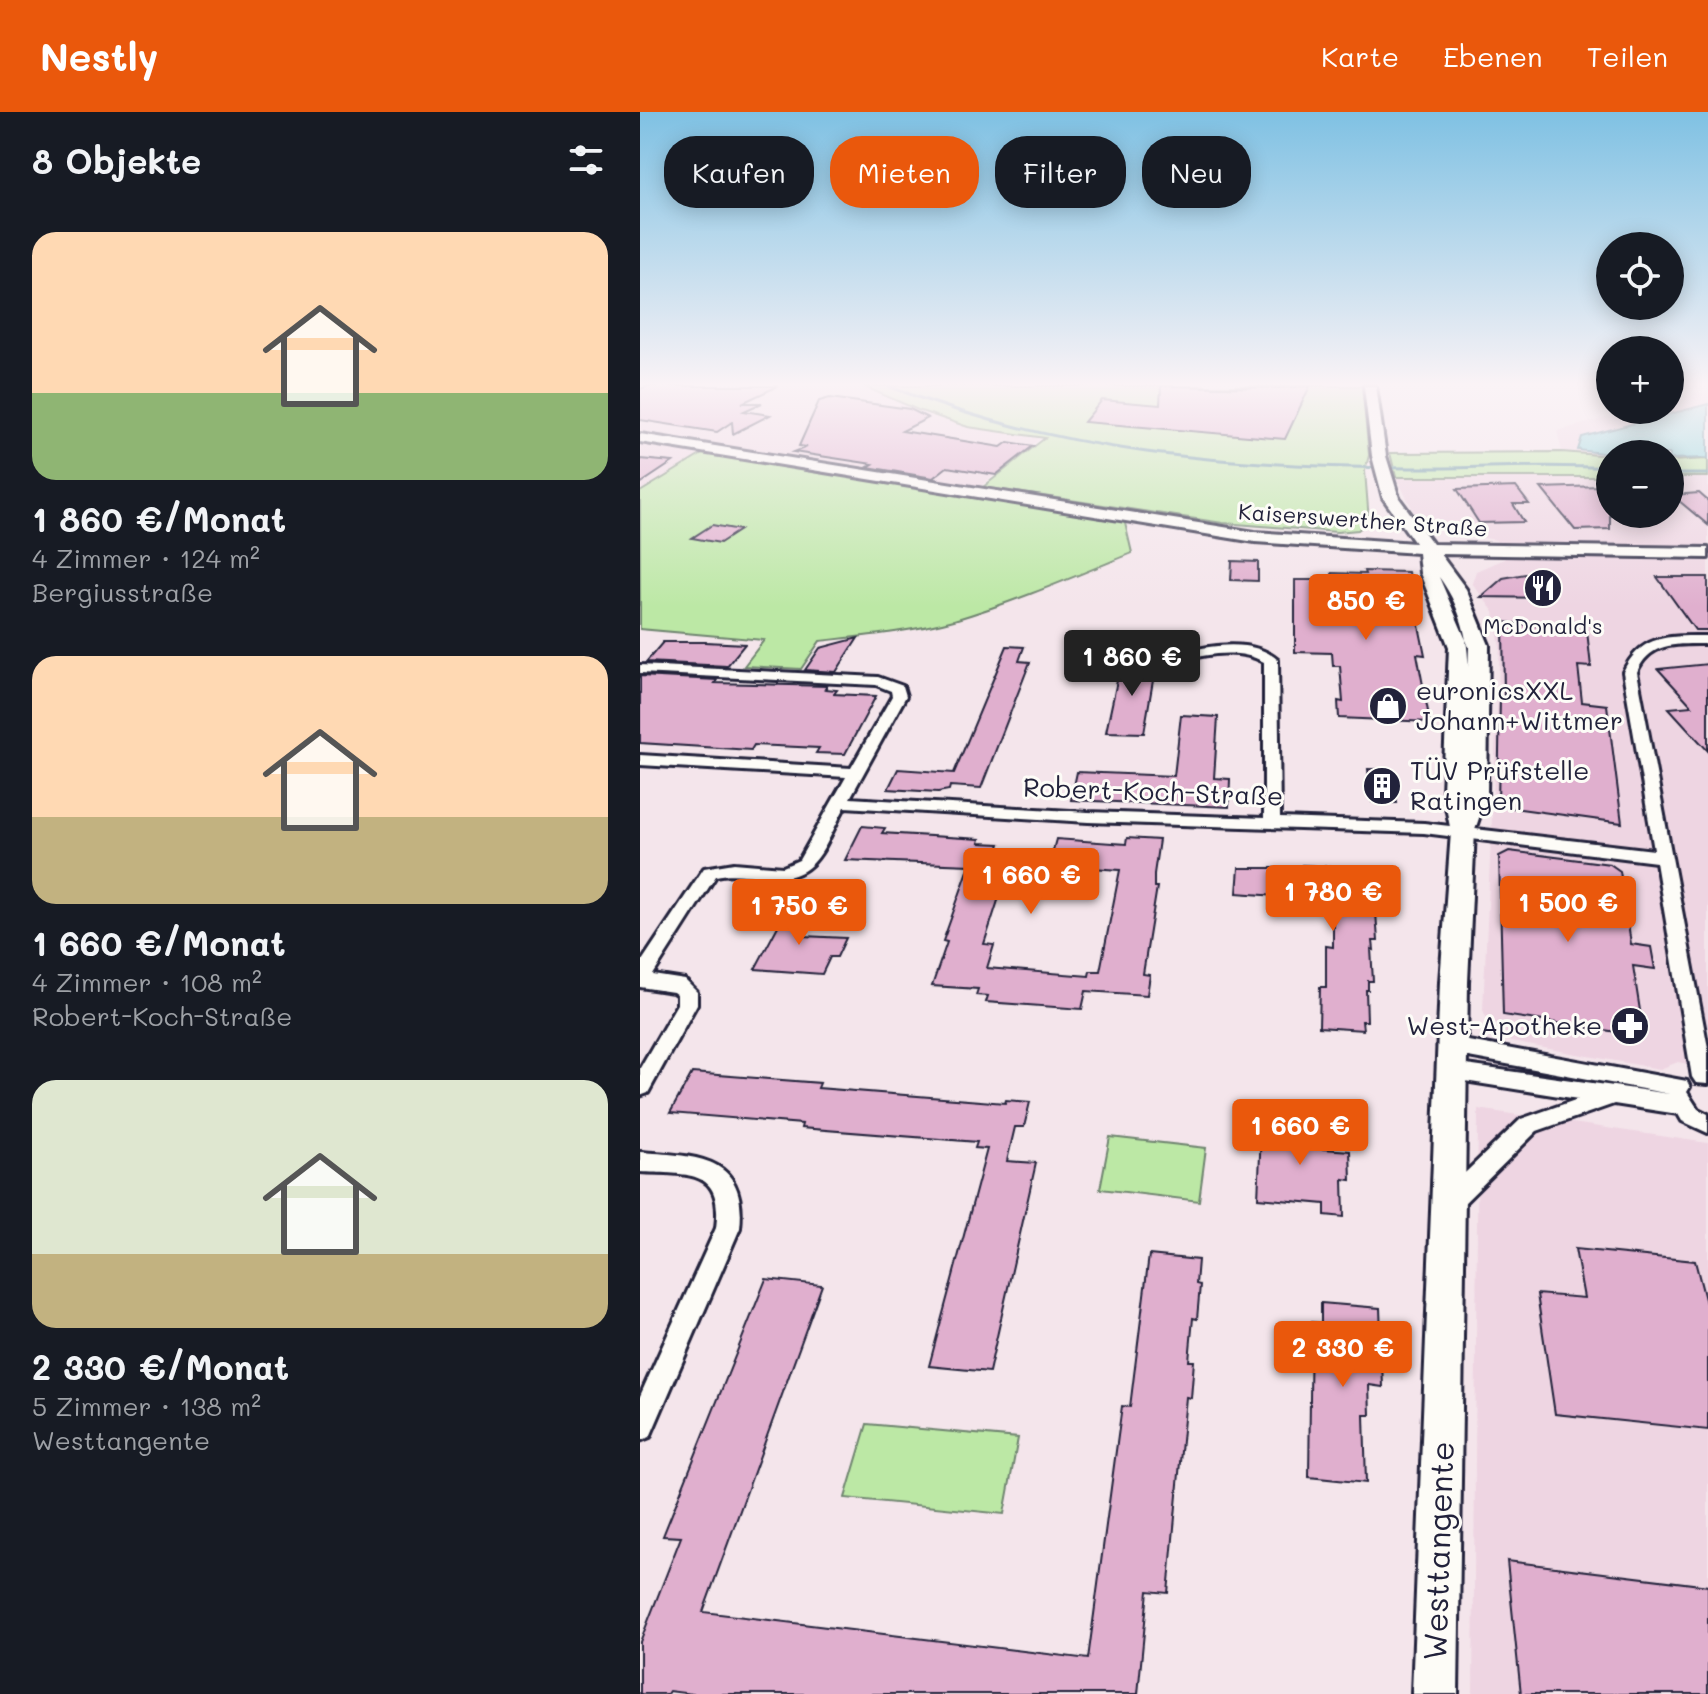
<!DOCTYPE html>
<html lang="de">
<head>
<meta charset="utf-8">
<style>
  body { margin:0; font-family:Mali,sans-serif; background:#20242c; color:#f1f3f6; height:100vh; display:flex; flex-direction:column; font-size:30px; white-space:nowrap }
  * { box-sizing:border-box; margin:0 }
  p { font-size:26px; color:#9ea1a6 }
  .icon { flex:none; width:44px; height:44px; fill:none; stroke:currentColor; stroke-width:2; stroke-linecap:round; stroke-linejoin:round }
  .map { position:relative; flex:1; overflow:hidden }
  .details { display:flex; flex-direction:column; background:#171b24; width:640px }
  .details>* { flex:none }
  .guide { position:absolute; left:24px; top:24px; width:760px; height:72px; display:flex; gap:16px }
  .buttons { position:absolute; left:956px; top:120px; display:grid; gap:16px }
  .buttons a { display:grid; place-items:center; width:88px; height:88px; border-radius:50%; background:#171b24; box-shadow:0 4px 20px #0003; font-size:40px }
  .price { position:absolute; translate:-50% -68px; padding:0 18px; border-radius:8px; background:#ea580c; color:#fff; font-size:26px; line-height:52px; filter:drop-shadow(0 2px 4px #0008) }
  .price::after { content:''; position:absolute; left:50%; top:48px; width:24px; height:18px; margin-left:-12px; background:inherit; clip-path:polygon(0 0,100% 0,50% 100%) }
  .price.current { background:#222; color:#fff }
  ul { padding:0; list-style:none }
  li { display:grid; align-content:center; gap:16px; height:424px; padding:0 32px }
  li span { display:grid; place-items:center; height:248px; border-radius:24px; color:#555 }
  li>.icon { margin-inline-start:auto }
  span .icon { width:144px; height:144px; fill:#fffc; stroke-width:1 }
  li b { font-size:34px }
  h2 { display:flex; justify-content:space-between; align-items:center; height:96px; padding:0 32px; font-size:34px }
  .pill { padding:0 28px; border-radius:32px; background:#171b24; box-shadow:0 4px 20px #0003; font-size:28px; line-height:72px }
  .pill.current { background:#ea580c; color:#fff }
  header { display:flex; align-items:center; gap:48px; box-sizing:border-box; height:112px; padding:0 40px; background:#ea580c; color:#fff }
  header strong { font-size:38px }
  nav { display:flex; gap:44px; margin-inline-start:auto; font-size:28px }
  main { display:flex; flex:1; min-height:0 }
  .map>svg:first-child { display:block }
  .built { fill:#eed5e2 }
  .green { fill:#bce8a5; stroke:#6f8570; stroke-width:2 }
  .water { fill:#83d4db; stroke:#5c8d9b; stroke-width:2 }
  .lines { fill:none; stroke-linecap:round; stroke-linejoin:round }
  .stream { stroke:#5c8d9b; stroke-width:3 }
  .building { fill:#e0afce; stroke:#22223b; stroke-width:2 }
  .street-casing { stroke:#22223b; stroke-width:6 }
  .secondary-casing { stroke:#22223b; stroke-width:6 }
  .street { fill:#fdfcf7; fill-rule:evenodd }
  .secondary { fill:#fdfcf7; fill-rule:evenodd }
  .labels { text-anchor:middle; stroke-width:6; stroke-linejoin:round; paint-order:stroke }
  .far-street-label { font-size:22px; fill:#22223b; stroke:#fdfcf7 }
  .far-poi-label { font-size:22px; fill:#22223b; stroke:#fdfcf7 }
  .poi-label { font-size:26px; fill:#22223b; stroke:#fdfcf7; text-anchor:start }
  .street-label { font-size:26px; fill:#22223b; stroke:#fdfcf7 }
  .near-street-label { font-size:32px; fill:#22223b; stroke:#fdfcf7 }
</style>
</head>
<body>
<header>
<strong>Nestly</strong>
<nav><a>Karte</a><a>Ebenen</a><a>Teilen</a></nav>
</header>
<main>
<section class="details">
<h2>8 Objekte<svg class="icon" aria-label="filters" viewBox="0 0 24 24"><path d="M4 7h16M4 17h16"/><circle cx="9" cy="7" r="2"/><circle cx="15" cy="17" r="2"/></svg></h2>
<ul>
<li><span style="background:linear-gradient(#ffd9b3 65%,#8fb573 0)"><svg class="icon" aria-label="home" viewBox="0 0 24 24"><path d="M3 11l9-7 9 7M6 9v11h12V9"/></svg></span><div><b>1 860 €/Monat</b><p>4 Zimmer · 124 m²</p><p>Bergiusstraße</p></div></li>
<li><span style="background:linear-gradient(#ffd9b3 65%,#c2b280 0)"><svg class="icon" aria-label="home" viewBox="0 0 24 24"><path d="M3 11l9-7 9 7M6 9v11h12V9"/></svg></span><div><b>1 660 €/Monat</b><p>4 Zimmer · 108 m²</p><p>Robert-Koch-Straße</p></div></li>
<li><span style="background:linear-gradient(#dfe7d0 70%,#c2b280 0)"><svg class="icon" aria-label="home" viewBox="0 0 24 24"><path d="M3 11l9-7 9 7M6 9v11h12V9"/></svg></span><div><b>2 330 €/Monat</b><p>5 Zimmer · 138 m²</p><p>Westtangente</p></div></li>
</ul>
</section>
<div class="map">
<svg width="1068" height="1582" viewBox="0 0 1068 1582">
  <rect width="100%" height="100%" fill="#f4e5eb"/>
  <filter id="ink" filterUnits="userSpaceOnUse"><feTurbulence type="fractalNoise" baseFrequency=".0125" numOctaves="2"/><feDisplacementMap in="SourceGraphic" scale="16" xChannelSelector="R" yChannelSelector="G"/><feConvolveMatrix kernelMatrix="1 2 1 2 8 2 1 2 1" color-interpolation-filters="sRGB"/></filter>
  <g filter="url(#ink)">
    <g class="built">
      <path d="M0,274H223L278,298L328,315L400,327L338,376L0,320Z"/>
      <path d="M1068,279V347L1030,349V342L970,344L922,340L917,319L996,298H1030V289Z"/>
      <path d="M0,331L64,341L0,380Z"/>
      <path d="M756,365H970V402H1030V365H1068V956L1038,950L1020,957L871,930L852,919L843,898L860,535L854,500L832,471L836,459L864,447L856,428L819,422L791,413L774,400Z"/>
      <path d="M838,997L1068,1031V1582H833Z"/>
    </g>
    <g class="green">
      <path d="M223,274H722L729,343L725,359L729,409L718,418L697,420L583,411L343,375L405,326L328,315L278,298Z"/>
      <path d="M922,340L970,344V365H756L750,341Z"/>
      <path d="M64,341L484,407L492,441C433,465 375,490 314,508C270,520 225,524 180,529L161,557L104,554L124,528L0,517V380Z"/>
      <path d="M1068,347V365H1030V349Z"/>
      <path d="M470,1025L566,1036L559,1089L460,1077Z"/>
      <path d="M227,1312L378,1326L364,1402L205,1386Z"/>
    </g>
    <path class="water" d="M1068,292V346L1030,347V342H970L938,338L942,325Z"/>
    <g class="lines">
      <g class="stream">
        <path d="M248,274C422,342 585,354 770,356C837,357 903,351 970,356"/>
        <path d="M1030,362H1068"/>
      </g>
    </g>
    <g class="building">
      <path d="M8,274H138L102,291H122L104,299L130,303L93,322L92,310L77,320L0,308V277Z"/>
      <path d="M521,274L640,276L670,274L645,327L444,310L462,288L520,293Z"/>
      <path d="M190,286L270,297L288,306L262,319L361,335L368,330L393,334L356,363L307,355L293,366L228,355L233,352L154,340L167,335L159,334L179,289Z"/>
      <path d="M0,347L33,350L0,372Z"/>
      <path d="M960,374L970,385V417L935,418L901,376Z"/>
      <path d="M876,375L889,392H873L884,410L839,411L817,377Z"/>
      <path d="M1059,381L1068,389V413L1032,383Z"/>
      <path d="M72,413L100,418L80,431L52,426Z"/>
      <path d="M592,449L618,450V469L591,468Z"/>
      <path d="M724,459L768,460L785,543L777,542L790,610L699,606L698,589L703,590L700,554H693L692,541L655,540V468H693L692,461L725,462Z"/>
      <path d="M885,462L887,466H902L912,486L841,485L863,466Z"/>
      <path d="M1017,465H1068V518H1055Z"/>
      <path d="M863,510L947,519L951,555L938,554L942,590L967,593L982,711L858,694L860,585H864Z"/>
      <path d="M218,526L196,560L165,558L180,536Z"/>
      <path d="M23,530H65L105,532L87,554L6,550Z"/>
      <path d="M367,534L384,535L379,549L390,550L341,676L310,674L309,678L298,680L248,677L258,657L314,661Z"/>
      <path d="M481,550L516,551L504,621L466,620Z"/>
      <path d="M1068,552V639L1029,596L1052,594L1018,557Z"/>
      <path d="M0,564L77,568L75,571L187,574L185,577L197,578L194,582L236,584L205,642L176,641L179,636L114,633L111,638L0,631Z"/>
      <path d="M541,603L578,605L574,666L590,667L589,695L431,688L437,660L534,664Z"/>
      <path d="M728,657L752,658L757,691L732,690Z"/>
      <path d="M222,714L245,716L242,721L340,727L339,731L360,732L352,757H364L360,770H364L344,832L354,833L347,856L449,864L450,859H460L480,758L409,753L416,727L486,732L487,726L519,728L514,762V775H517L503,862L510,863L507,883L446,879L442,897L346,890L348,884L336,883L338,877L292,874L307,830L303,829L330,753L205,748Z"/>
      <path d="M869,739L970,752L980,759L991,832L1011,835L1015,857L993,854L1004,924L863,903L859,744Z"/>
      <path d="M662,753L691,755V758L702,759V762L736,764L737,771L741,772L742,792H738V800H736L738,829H733L734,838L731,837L733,869H728V878H726L727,909H722L723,918L679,915L680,875H686V834L693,835V783L650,780V785L597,781L599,756H662Z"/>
      <path d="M146,799L175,801L164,824L206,826L197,845H190L182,862L115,857Z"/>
      <path d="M52,961L180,971L178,976L365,991L366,988L390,990L384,1015H375L367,1049L396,1051L349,1260L289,1254L347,1037L335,1036L337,1030L161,1016L162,1012L30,1001Z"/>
      <path d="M622,1000L658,1003V1035L710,1039L711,1068L703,1067L704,1105L685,1103V1092L618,1086Z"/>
      <path d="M935,1137L1055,1149L1068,1199V1318L915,1302L897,1182L944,1186Z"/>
      <path d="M509,1143L558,1148L556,1172L560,1173L557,1207L553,1206L549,1249H554L551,1286L546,1285L528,1481L508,1479L498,1582H52L29,1579L27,1582H0V1530L41,1425L23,1424L126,1167L182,1173L63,1500L448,1547L482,1294L490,1295Z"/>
      <path d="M681,1191L740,1196L743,1275L729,1273L730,1303H724L726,1371L669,1365L671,1210L681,1211Z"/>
      <path d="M867,1449L1068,1474V1582H881Z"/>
    </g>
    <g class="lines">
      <g class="street-casing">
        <g id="street">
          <path d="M1068,524V532C1039,532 1010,529 997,560L1068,936V972L1056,971L1052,965L1016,750L784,721L448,710L205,695C184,733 178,770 127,766C110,764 93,760 76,764L13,863L45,868L57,880V892L8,981L0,984V956L37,892V883L33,880L0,875V852L64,756L94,751L143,755L159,748L206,665L0,653V643L211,656L252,584L251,579L236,573L0,561V553L238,565L263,574L266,584L210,686L448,700L624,706V550C599,536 569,542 543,548L536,544L538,541C568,534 613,525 638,548L640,706L784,711L1014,738L983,560C1001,521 1031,524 1068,524Z"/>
          <path d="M812,926L1047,969L1050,975L1047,980L1058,997L1068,1002V1021L1042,1009L1038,1002L974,992L897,1019L816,1099L808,1102L800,1099L796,1092L800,1085L881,1007L938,987L812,967L805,965L801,959L805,953L812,951L1030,982L812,942L805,940L802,934L805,928Z"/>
          <path d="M0,1040C56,1044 108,1043 100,1116L10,1325L0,1329V1284L76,1116C84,1055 47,1063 0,1060Z"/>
        </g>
      </g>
      <g class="secondary-casing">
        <path id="secondary" d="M724,274H736L746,344L759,386L793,432L1068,436V446L800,442L826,477L849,533L847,682L835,718L828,870L818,1582H772L800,870L811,720L803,680L809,535L780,461L778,441L615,430L0,330V322L615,420L775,431L743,386L732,344ZM799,465C819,492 830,527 828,560L829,535Z"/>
      </g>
      <use href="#street" class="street"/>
      <use href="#secondary" class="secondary"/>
    </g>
  </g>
  <linearGradient id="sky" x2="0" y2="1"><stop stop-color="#7fc1e3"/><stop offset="0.55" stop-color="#faf3f6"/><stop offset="1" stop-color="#faf3f6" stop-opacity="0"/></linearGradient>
  <rect width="1068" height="495" fill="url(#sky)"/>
  <defs>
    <g id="restaurant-disc" transform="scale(2)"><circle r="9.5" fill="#22223b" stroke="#fdfcf7"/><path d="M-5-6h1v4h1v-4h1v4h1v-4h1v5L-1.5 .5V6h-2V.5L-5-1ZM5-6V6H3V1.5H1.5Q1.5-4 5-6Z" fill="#fff"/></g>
    <g id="shop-disc" transform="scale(2)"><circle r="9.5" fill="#22223b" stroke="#fdfcf7"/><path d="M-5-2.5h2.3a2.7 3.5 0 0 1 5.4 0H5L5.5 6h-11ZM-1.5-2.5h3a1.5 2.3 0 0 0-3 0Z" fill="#fff"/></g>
    <g id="building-disc" transform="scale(2)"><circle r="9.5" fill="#22223b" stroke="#fdfcf7"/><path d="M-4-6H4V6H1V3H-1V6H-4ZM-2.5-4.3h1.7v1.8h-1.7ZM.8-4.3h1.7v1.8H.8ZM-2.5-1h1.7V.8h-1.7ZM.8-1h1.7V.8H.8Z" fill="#fff"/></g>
    <g id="pharmacy-disc" transform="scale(2)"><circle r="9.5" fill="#22223b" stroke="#fdfcf7"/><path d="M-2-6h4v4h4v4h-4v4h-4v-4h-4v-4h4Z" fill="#fff"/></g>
  </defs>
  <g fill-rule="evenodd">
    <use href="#restaurant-disc" x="903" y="476"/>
    <use href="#shop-disc" x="748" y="594"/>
    <use href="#building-disc" x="742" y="674"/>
    <use href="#pharmacy-disc" x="990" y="914"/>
  </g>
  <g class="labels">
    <g class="far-street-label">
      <text transform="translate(723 408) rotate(4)" y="8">Kaiserswerther Straße</text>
    </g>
    <g class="far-poi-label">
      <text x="903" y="522">McDonald's</text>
    </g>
    <g class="poi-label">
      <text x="776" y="588">euronicsXXL<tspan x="776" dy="30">Johann+Wittmer</tspan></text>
      <text x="770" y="668">TÜV Prüfstelle<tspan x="770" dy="30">Ratingen</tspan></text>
      <text x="962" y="923" text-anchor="end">West-Apotheke</text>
    </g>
    <g class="street-label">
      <text transform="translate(513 680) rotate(2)" y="9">Robert-Koch-Straße</text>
    </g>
    <g class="near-street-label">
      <text transform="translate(799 1439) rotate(-88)" y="11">Westtangente</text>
    </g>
  </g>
</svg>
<div class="buttons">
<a><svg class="icon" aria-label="locate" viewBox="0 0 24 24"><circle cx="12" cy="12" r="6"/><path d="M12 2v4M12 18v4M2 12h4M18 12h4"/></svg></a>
<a>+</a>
<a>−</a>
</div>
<b class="price" style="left:726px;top:530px">850 €</b>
<b class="price current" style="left:492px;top:586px">1 860 €</b>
<b class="price" style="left:391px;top:804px">1 660 €</b>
<b class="price" style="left:693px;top:821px">1 780 €</b>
<b class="price" style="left:928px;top:832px">1 500 €</b>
<b class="price" style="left:159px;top:835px">1 750 €</b>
<b class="price" style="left:660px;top:1055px">1 660 €</b>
<b class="price" style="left:703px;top:1277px">2 330 €</b>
<div class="guide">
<a class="pill">Kaufen</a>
<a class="pill current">Mieten</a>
<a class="pill">Filter</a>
<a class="pill">Neu</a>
</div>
</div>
</main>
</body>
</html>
